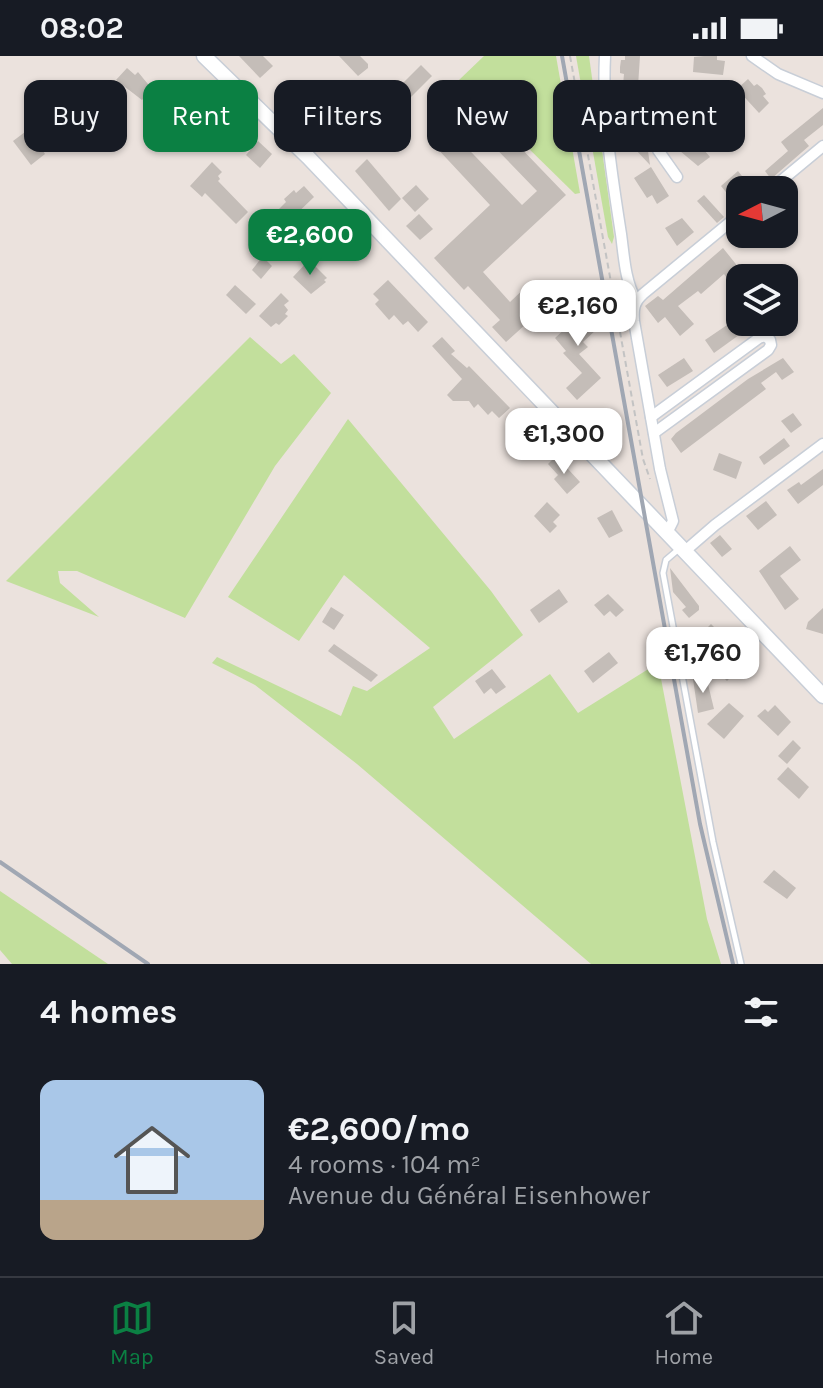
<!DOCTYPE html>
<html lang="en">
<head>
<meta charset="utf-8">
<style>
  body { margin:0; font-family:Karla,sans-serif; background:#20242c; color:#f1f3f6; height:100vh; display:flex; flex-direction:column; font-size:30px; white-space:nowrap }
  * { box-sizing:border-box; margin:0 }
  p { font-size:26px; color:#9ea1a6 }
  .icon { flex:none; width:44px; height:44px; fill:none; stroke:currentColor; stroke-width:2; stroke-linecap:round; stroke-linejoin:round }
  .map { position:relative; height:908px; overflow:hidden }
  .panel { display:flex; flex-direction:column; background:#171b24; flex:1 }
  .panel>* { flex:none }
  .hud { position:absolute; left:24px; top:24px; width:776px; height:72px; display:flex; gap:16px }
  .needle { width:52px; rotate:264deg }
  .fabs { position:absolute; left:726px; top:120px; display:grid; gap:16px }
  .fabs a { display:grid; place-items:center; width:72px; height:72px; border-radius:16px; background:#171b24; box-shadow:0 2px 6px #0004; font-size:40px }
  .price { position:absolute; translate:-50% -68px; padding:0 18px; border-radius:16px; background:#fff; color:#222; font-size:26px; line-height:52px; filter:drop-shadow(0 2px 4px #0008) }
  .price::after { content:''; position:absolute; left:50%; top:48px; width:24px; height:18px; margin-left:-12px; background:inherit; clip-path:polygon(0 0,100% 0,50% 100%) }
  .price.on { background:#0b8043; color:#fff }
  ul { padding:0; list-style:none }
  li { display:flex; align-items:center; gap:24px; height:200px; padding:0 40px }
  li span { display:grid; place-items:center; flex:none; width:224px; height:160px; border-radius:16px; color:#555 }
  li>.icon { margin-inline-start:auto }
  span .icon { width:96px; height:96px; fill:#fffc; stroke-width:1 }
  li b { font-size:34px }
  h2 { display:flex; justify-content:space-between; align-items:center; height:96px; padding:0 40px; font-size:34px }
  .chip { padding:0 28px; border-radius:16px; background:#171b24; box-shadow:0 2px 6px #0004; font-size:28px; line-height:72px }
  .chip.on { background:#0b8043; color:#fff }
  .status { display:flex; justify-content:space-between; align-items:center; height:56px; padding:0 40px; background:#171b24; direction:ltr }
  .status svg { height:22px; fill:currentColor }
  .dock { display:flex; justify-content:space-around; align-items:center; height:112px; border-top:2px solid #363941; background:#171b24; font-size:22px; color:#9ea1a6 }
  .dock a { display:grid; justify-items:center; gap:4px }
  .dock .on { color:#0b8043 }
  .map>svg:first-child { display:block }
  .green { fill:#c2df9c }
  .building { fill:#c4bdb8 }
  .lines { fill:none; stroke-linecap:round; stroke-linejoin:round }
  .lane-casing { stroke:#c8ced7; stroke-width:8 }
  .street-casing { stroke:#c8ced7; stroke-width:13 }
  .secondary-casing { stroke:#c8ced7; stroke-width:17 }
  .path { stroke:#c3c3c3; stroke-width:2; stroke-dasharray:6 4; stroke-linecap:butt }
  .lane { stroke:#fff; stroke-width:5 }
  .street { stroke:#fff; stroke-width:10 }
  .secondary { stroke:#fff; stroke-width:14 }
  .rail { stroke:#a0a7b3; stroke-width:4 }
</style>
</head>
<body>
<div class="status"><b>08:02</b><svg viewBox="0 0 49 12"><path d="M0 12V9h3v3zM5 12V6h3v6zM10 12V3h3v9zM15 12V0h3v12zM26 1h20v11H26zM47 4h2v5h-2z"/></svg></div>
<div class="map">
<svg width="823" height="908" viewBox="0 0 823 908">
  <rect width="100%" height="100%" fill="#ebe2dd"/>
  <g class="green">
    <path d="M484,0H556L580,137L575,138L459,24Z"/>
    <path d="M576,0H589L614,181L612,188L608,181Z"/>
    <path d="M250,281L281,308L294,298L331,337L275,410L185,562L77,515H58L60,527L99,561L6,525Z"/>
    <path d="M348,363L491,535L523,579L433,651L454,683L550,618L578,657L658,607L707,863L721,908H591L357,708L255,629L212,607L217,601L341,660L353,630L367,635L430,592L344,519L299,585L228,541Z"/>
    <path d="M0,836V835L108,908H12L0,894Z"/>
  </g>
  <g class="building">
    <path d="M239,0H263L273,10L260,22Z"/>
    <path d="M339,0H360L368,8V12L358,20Z"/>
    <path d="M625,0H640L638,30L623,29L624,18L620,17V11L621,4H625Z"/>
    <path d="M704,0H717V4L725,5L723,19L693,16L694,1Z"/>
    <path d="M421,9L432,20L407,45L404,41L383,61L363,41L376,29L389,41Z"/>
    <path d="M127,12L135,19L138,16L152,33L142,44L116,24Z"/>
    <path d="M748,23L754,30L757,28L762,32L766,38L763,40L769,47L759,57L737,33Z"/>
    <path d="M670,27L685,28L682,63L667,61L668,51L664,50L665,43Z"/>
    <path d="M286,29L294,32L297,30L313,46L300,59L279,36Z"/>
    <path d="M823,52V69L804,84L809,90L771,123L765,115L788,95L781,86Z"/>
    <path d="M168,56L177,64L172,70L186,81L175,95L152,75Z"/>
    <path d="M642,57L645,74L650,109L635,93H633L631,83H627L625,70L629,69L627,59Z"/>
    <path d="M489,59L566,139L483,216L510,246L529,228L547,249L506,286L492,271L500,264L468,230L464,234L434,202L490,149L434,89L450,74L522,149L537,135L476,72Z"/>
    <path d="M330,69L343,84L336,90L322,76Z"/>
    <path d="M29,73L40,86L38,87L45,98L31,109L13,85Z"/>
    <path d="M687,74L710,101L698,110L680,95L683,92L676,84Z"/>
    <path d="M258,85L272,98L260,112L246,99Z"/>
    <path d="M367,103L401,143L389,155L355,115Z"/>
    <path d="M212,106L222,116L218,120L220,123L218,125L248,156L236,168L205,137L202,141L190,130Z"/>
    <path d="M651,111L669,140L657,148L652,139L647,142L634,122Z"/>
    <path d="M738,115L749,129L730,141L721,130Z"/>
    <path d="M416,129L429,143L415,156L402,142Z"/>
    <path d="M304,130L314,141L289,165L278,154L286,146L284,143L294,134L296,137Z"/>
    <path d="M704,139L724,161L717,167L697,145Z"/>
    <path d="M419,158L433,173L420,184L406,170Z"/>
    <path d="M682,162L694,176L677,190L665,172Z"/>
    <path d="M279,173L289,183L266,204L272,210L261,223L252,214L262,201L256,195L263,188L260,186L269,176L272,179Z"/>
    <path d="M723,192L739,212L727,222L724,218L701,238L698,235L678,250L694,268L680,280L665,261L658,267L645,250L658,240L663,244Z"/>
    <path d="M309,204L327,222L324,224L326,226L311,238L293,221Z"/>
    <path d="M388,224L428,266L418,276L408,265L403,269L394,259L389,264L375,248L379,244L373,238Z"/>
    <path d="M235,229L256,248L246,258L226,239Z"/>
    <path d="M281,237L289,245L284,249L288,254L285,258L288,260L279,269L276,267L271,271L259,260Z"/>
    <path d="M577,245L595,265L592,268L597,273L583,286L588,291L579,298L601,322L577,344L566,332L582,317L563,297L566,295L555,282L568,270L564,257Z"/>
    <path d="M730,267L739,279L714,297L705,284Z"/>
    <path d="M442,281L455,295L451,298L467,312L469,310L510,352L499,362L492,355L488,359L478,348L474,352L469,345H453L447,339L462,323L432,290Z"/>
    <path d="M684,302L693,315L667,331L658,319Z"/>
    <path d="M783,302L794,316L782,324L776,316L761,327L766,333L681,397L671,383L676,377L748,323Z"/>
    <path d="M793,357L802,369L791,377L781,365Z"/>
    <path d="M524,367L537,381L519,396L512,388L519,382L514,376Z"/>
    <path d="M784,382L790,390L764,409L759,401Z"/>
    <path d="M719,397L742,406L736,423L713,414Z"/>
    <path d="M556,400L580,426L567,438L554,423L558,419L548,408Z"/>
    <path d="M823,413V429L798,448L787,434L799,426L801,429Z"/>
    <path d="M766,445L777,459L758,474L746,460Z"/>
    <path d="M547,446L560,459L553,466L557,470L550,477L534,460Z"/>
    <path d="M612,454L623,475L609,482L597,462Z"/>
    <path d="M720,479L732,493L722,501L710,487Z"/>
    <path d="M790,490L801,504L780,520L799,543L785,554L759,515Z"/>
    <path d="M670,512L699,550V554L689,562L682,554L686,551L673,536Z"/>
    <path d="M559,533L568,546L539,567L530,554Z"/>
    <path d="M608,538L624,554L616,561L610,555L604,560L594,549Z"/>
    <path d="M331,551L344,559L334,574L322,566Z"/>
    <path d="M823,552V578L806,573L808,566Z"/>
    <path d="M711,568L726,583L717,592L702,577Z"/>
    <path d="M334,588L378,619L371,626L328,595Z"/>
    <path d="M609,596L618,607L593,627L584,615Z"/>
    <path d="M731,599L742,609L727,625L716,614Z"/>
    <path d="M492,613L506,631L496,638L491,632L484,638L475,625Z"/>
    <path d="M706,620L714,653L698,657L693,623Z"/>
    <path d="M729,647L744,660L724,683L707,668Z"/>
    <path d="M775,649L791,666L778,680L757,660L765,653L768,656Z"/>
    <path d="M793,684L801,692L787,708L778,700Z"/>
    <path d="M788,711L809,731L799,743L777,723Z"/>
    <path d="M774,814L796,832L787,843L763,826Z"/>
  </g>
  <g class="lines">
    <g class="lane-casing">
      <path id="lane" d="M680,492L666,504L663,517L713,786L741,908"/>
    </g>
    <g class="street-casing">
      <g id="street">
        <path d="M605,0C602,59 612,120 621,178C624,200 625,225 636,244"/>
        <path d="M752,0L778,18L823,37"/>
        <path d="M605,47L638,42L648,47L658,94L677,121"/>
        <path d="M770,134L823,90"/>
        <path d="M651,361L759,282L765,280L770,284L771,289L768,294L654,377"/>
        <path d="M667,477L673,465L660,413L634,265C633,253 634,246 643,238L740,158"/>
        <path d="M685,495L715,469L823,388"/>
      </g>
    </g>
    <g class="secondary-casing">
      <path id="secondary" d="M204,0L308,101L823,640"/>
    </g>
    <path class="path" d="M570,0L643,403L650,423"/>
    <use href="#lane" class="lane"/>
    <use href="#street" class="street"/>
    <use href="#secondary" class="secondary"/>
    <g class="rail">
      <path d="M562,0L700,768L733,908"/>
      <path d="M0,806L148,908"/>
    </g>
  </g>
</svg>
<div class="fabs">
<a><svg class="needle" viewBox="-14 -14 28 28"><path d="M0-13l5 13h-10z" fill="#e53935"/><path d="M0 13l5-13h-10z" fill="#9ea1a6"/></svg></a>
<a><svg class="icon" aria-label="layers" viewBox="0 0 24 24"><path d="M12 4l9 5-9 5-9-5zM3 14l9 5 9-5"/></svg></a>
</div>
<b class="price on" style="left:310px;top:221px">€2,600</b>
<b class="price" style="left:578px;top:292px">€2,160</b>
<b class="price" style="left:564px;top:420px">€1,300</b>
<b class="price" style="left:703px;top:639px">€1,760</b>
<div class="hud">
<a class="chip">Buy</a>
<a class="chip on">Rent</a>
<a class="chip">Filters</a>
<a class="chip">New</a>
<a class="chip">Apartment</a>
</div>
</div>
<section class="panel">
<h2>4 homes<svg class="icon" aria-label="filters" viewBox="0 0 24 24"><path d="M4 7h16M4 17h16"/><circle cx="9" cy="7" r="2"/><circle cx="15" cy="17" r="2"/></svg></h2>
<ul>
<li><span style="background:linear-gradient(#a9c7e8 75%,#b9a48a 0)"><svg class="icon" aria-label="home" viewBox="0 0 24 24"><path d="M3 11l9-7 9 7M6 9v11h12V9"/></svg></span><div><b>€2,600/mo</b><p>4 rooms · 104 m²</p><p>Avenue du Général Eisenhower</p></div></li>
</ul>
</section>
<nav class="dock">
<a class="on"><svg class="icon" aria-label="map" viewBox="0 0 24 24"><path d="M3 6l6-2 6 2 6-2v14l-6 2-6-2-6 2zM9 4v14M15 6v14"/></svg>Map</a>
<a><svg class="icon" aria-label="saved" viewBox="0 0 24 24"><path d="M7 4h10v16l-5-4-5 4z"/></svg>Saved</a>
<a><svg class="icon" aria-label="home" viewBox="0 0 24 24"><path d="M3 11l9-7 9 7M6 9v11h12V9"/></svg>Home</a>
</nav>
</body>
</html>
